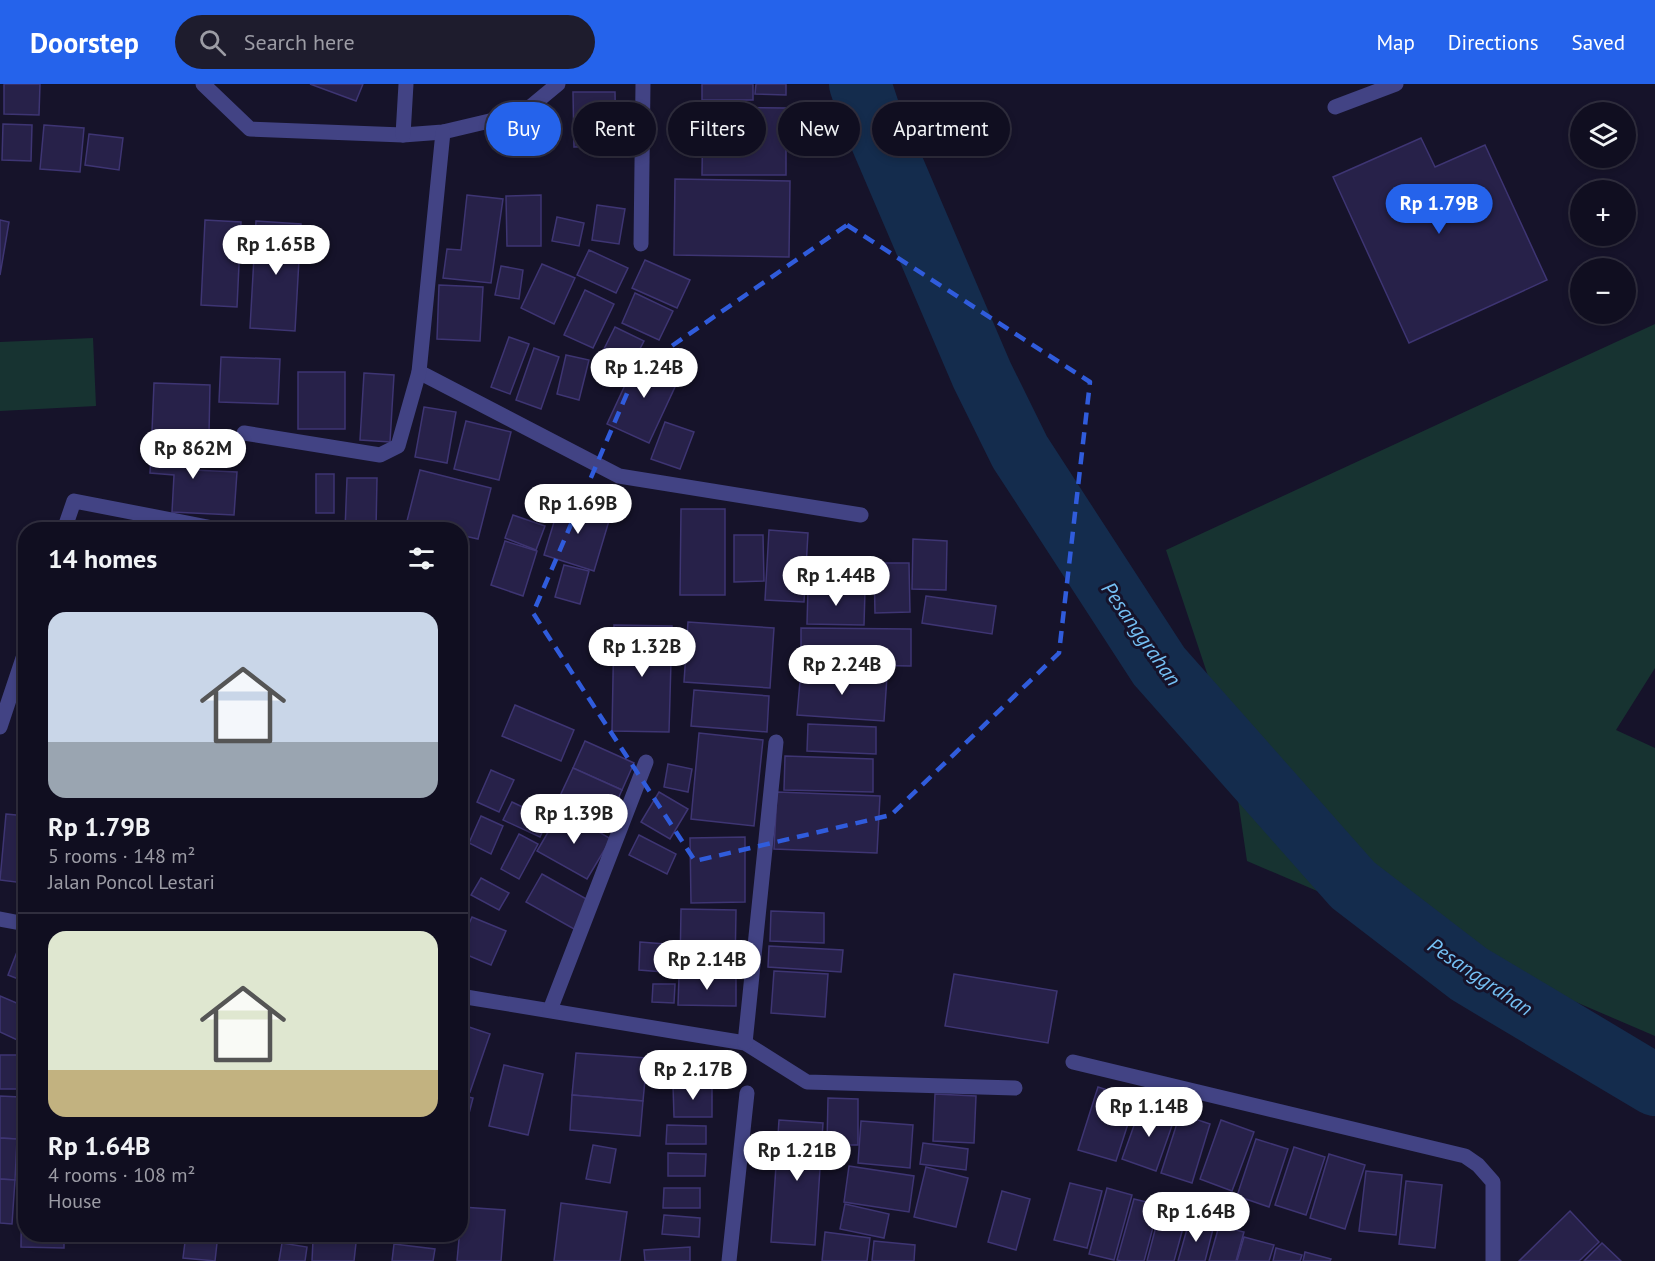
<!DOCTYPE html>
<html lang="en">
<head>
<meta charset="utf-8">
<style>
  body { margin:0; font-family:"PT Sans",sans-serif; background:#1e1c2d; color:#f1f3f6; height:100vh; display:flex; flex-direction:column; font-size:22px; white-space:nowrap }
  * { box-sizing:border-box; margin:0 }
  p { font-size:20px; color:#9c9ca5 }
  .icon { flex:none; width:33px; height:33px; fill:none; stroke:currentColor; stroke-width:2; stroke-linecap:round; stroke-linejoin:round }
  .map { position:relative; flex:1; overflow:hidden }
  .sheet { position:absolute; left:18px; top:438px; width:450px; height:720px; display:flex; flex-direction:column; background:#100e20; border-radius:24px; box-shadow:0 3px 9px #0003,0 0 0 2px #302e3e }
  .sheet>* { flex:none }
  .guide { position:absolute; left:486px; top:18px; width:570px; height:54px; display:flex; gap:12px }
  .fabs { position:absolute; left:1570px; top:18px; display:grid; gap:12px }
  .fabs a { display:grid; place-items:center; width:66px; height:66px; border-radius:50%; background:#100e20; box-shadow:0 3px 9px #0003,0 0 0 2px #302e3e; font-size:30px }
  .price { position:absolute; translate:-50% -51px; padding:0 14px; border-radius:21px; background:#fff; color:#222; font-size:20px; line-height:39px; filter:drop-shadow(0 2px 3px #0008) }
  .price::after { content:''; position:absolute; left:50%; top:36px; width:18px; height:14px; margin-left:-9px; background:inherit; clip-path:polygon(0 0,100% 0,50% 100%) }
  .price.on { background:#2563eb; color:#fff }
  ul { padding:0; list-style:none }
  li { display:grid; align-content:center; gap:12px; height:318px; padding:0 30px }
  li+li { border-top:2px solid #302e3e }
  li span { display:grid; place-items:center; height:186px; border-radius:18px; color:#555 }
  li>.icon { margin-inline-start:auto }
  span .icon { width:108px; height:108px; fill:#fffc; stroke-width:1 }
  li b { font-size:26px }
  h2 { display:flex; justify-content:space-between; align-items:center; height:72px; padding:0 30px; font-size:26px }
  .chip { padding:0 21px; border-radius:27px; background:#100e20; box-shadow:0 3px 9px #0003,0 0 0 2px #302e3e; font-size:21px; line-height:54px }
  .chip.on { background:#2563eb; color:#fff }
  header { display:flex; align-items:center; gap:36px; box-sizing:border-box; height:84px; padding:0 30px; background:#2563eb; color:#fff }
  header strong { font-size:28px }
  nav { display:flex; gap:33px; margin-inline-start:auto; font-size:21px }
  .search { width:420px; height:54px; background:#1e1c2d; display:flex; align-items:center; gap:15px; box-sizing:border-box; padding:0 21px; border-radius:33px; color:#9c9ca5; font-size:22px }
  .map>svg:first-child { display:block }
  .green { fill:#173331 }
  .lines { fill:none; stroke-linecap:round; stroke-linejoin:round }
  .river { stroke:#142c4d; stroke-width:62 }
  .building { fill:#272149; stroke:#3e3573; stroke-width:1.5 }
  .minor { stroke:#424384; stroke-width:15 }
  .marked { fill:none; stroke:#305cdc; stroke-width:4.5; stroke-dasharray:12 8; stroke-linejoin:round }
  .labels { text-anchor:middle; stroke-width:6; stroke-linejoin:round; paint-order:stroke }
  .water-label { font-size:21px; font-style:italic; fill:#75c0f4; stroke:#16132a }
</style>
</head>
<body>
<header>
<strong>Doorstep</strong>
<div class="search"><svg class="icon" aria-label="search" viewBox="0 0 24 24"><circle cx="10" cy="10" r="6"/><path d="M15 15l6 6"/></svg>Search here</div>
<nav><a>Map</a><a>Directions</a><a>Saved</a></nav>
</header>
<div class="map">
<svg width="1655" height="1177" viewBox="0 0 1655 1177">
  <rect width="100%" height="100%" fill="#16132a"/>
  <g class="green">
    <path d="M1655,240V584L1616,646L1655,664V952L1247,777L1229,655L1166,466Z"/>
    <path d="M93,254L96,322L0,327V258Z"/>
  </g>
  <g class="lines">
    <path class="river" d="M860,0L869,27L982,291L1020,368L1159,582L1353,801L1469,890L1655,1001"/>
  </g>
  <g class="building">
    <path d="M4,0H40L39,31L4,30Z"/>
    <path d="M310,0H363L356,17Z"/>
    <rect x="702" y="0" width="51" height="16"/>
    <path d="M756,0H786V11L755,10Z"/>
    <path d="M573,8H615L616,62L574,63Z"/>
    <path d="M703,23L786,24V91H702Z"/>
    <path d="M3,40L32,41L31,77L2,76Z"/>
    <path d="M44,41L84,44L80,88L40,85Z"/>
    <path d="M89,50L123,54L119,86L85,81Z"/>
    <path d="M1421,54L1435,83L1485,61L1547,196L1409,259L1333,93Z"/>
    <path d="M675,95L790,97L789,173L674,171Z"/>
    <path d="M467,111L503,115L491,199L443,194L447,165L461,166Z"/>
    <path d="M541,111V162H507L506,112Z"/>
    <path d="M597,121L625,125L619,160L592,156Z"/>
    <path d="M557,133L584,139L579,162L552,157Z"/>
    <path d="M0,136L9,138L0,191Z"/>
    <path d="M205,136L241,138L237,223L201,221Z"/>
    <path d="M256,137L301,140L295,247L250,244Z"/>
    <path d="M589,166L628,184L616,209L577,191Z"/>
    <path d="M645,176L690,196L677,224L632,204Z"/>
    <path d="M542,180L575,194L554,240L521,224Z"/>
    <path d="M501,182L523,186L519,215L495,211Z"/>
    <path d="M439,201L483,203L480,257L437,255Z"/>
    <path d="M585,206L614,220L593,264L564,251Z"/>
    <path d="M635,209L673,227L659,256L622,239Z"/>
    <path d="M615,243L644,257L632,280L604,265Z"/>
    <path d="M509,253L529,260L510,310L491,303Z"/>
    <path d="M534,264L559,273L541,325L516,316Z"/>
    <path d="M566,271L589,276L579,316L557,310Z"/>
    <path d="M639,271L681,290L649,359L607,340Z"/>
    <path d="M221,273L280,275L278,320L219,318Z"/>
    <rect x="298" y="288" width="47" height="57"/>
    <path d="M364,289L394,291L390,358L360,356Z"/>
    <path d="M154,299L210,301L209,350L152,347Z"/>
    <path d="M424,323L456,328L447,379L415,373Z"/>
    <path d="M466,337L511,348L499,396L454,385Z"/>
    <path d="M665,338L694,348L680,385L651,375Z"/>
    <path d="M152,355L195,358L193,386L237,388L234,431L172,428L174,391L150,389Z"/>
    <path d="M420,386L491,404L478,455L460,451V446H439L407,437Z"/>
    <rect x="316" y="390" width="18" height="39"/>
    <path d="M347,394H377L376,446H345Z"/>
    <path d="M561,415L611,430L594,487L544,471Z"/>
    <path d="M681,425H725V511H680Z"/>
    <path d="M513,431L545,442L536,466L505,454Z"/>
    <path d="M385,437L417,446H382Z"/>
    <path d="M769,446L808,449L804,518L765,516Z"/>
    <path d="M734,451H763L764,497L734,498Z"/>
    <path d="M913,455L947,457L946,506L912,505Z"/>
    <path d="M505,457L537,467L523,512L491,501Z"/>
    <path d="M874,479H909L910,528L875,529Z"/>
    <path d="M564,481L589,487L580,520L555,513Z"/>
    <path d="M808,504L865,506L864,541L807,540Z"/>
    <path d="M926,512L996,522L992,550L922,539Z"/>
    <path d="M688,538L774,544L770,604L684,598Z"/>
    <path d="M614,541L672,542L669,648L612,647Z"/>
    <path d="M801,544L911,545V582L801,580Z"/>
    <path d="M801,586L887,592L884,637L797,631Z"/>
    <path d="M694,606L769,612L767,648L691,642Z"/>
    <path d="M515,621L574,646L561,677L502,652Z"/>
    <path d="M808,640L876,643V670L807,667Z"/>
    <path d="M699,649L763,656L754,742L691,735Z"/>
    <path d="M585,657L634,679L622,706L573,684Z"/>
    <path d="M785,672L873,675V708L784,706Z"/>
    <path d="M668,680L692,685L688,708L664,703Z"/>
    <path d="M573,684L622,706L609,735L560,712Z"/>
    <path d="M491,686L514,696L499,728L477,718Z"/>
    <path d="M659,708L688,725L670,755L641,738Z"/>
    <path d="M777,708L880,712L877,769L774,765Z"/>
    <path d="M512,718L548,735L540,753L503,736Z"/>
    <path d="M561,726L611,755L587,795L537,767Z"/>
    <path d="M6,730L26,732L24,799L0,796Z"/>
    <path d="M481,732L503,742L491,770L469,759Z"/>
    <path d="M519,750L538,760L519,795L501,785Z"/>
    <path d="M639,751L676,770L667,790L629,771Z"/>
    <path d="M745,753V818L691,819L690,754Z"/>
    <path d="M542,790L590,817L574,845L526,818Z"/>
    <path d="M481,794L509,809L499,826L471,811Z"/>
    <path d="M681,825L736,826L735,886L680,885Z"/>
    <path d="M771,827L824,829V859L770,857Z"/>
    <path d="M472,833L506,847L491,881L460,868V860Z"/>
    <path d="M22,855L26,856V898L8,891Z"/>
    <path d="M640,858L678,861L676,889L639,886Z"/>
    <path d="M769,862L843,866L841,888L768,883Z"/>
    <path d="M774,887L828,890L825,933L771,929Z"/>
    <path d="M954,890L1057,907L1048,959L945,942Z"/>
    <path d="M679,892L736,893V922L678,921Z"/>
    <path d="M653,900H675L674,919L652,918Z"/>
    <path d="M0,912L26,923V960L0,948Z"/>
    <path d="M460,940L490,950L470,1008L460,1005Z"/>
    <path d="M576,969L647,974L643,1017L572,1011Z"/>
    <rect x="0" y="971" width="26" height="34"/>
    <path d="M504,981L543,990L528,1051L489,1042Z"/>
    <path d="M673,1001H712V1033H674Z"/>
    <path d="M1098,1003L1136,1015L1116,1077L1078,1066Z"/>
    <path d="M935,1010L976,1012L974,1059L933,1057Z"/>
    <path d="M460,1011L473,1014L466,1041L460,1040Z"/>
    <path d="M572,1011L643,1017L640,1052L570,1046Z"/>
    <path d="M0,1012L20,1013L17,1055L0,1054Z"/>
    <path d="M828,1014L858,1015V1061H827Z"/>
    <path d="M1141,1022L1175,1033L1156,1087L1122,1075Z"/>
    <path d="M1180,1030L1210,1040L1192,1099L1161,1089Z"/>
    <path d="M779,1036L823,1039L815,1161L771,1158Z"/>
    <path d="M1221,1036L1254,1048L1232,1107L1200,1095Z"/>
    <path d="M861,1037L913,1041L910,1084L858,1079Z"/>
    <path d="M667,1041L706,1042V1060H666Z"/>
    <path d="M0,1054L17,1055L15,1096L0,1095Z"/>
    <path d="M1256,1055L1288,1065L1269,1123L1237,1112Z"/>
    <path d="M923,1059L968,1065L966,1086L920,1080Z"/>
    <path d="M593,1061L616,1065L610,1099L586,1095Z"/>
    <path d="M1294,1063L1325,1073L1306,1131L1275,1121Z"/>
    <path d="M668,1069L706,1070L705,1092H668Z"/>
    <path d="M1329,1070L1365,1081L1345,1145L1310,1134Z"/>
    <path d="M849,1082L914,1092L909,1128L844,1118Z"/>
    <path d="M926,1083L968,1094L956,1143L914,1133Z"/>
    <path d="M1366,1087L1402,1091L1396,1151L1359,1147Z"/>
    <path d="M22,1090H26V1150H64V1164L21,1163Z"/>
    <path d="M0,1095L15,1096L12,1140L0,1139Z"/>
    <path d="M1406,1097L1442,1101L1435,1164L1399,1160Z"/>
    <path d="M1070,1099L1102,1107L1087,1164L1054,1156Z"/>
    <path d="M664,1104H700V1124H663Z"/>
    <path d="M1107,1104L1132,1111L1114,1176L1089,1170Z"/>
    <path d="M1002,1107L1030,1115L1016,1166L988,1158Z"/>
    <path d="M1134,1115L1159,1121L1144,1177H1121L1117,1176Z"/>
    <path d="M561,1119L627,1128L620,1177H554Z"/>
    <path d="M845,1120L889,1130L884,1154L840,1145Z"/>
    <path d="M462,1123L505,1126L501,1177H457Z"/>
    <path d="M1160,1127L1186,1133L1174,1177H1147Z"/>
    <path d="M1570,1127L1599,1158L1579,1177H1519Z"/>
    <path d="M664,1131L700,1134L699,1153L662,1150Z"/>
    <path d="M1189,1138L1213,1145L1205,1177H1178Z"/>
    <path d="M1219,1142L1244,1148L1236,1177H1209Z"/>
    <path d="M825,1148L870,1154L867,1177H822Z"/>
    <path d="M186,1150H218L215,1177L183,1174Z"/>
    <path d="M400,1150H434V1158L400,1157Z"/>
    <path d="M1244,1153L1274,1161L1269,1177H1237Z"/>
    <path d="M313,1156L356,1159L354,1177H312Z"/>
    <path d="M874,1157L915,1161L914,1177H872Z"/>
    <path d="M282,1159L307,1163L305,1177H279Z"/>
    <path d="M1602,1159L1621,1177H1584Z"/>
    <path d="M394,1160L435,1165L433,1177H392Z"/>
    <path d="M690,1163V1177H645L644,1166Z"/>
    <path d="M1276,1164L1302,1171L1300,1177H1273Z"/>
    <path d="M1305,1168L1331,1175L1330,1177H1303Z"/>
  </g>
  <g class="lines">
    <g class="minor">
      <path d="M203,0L250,45L403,51L443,48L523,29L558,0"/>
      <path d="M1335,23L1396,0"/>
      <path d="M403,51L406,0"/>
      <path d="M641,160L643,0"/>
      <path d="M419,288L619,392L861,431"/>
      <path d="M244,349L380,371L398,362L419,288L443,48"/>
      <path d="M64,446L74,417L223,446"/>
      <path d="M0,643L26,565"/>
      <path d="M0,835L26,840"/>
      <path d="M460,912L745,959L807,998L1015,1004"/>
      <path d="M550,926L646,678"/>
      <path d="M745,959L776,658"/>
      <path d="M1073,978L1465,1072L1478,1081L1493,1098V1177"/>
      <path d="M729,1177L747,1009"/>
    </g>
  </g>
  <path class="marked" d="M847,141L1090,298L1059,569L891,731L695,777L533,529L637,286Z"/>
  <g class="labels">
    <g class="water-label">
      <text transform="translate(1141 550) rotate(55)" y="7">Pesanggrahan</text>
      <text transform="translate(1480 893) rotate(34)" y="7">Pesanggrahan</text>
    </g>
  </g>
</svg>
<div class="fabs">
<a><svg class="icon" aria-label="layers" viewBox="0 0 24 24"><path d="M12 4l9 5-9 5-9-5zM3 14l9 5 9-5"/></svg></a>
<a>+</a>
<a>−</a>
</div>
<b class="price on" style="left:1439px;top:151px">Rp 1.79B</b>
<b class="price" style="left:276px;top:192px">Rp 1.65B</b>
<b class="price" style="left:644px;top:315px">Rp 1.24B</b>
<b class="price" style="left:193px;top:396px">Rp 862M</b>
<b class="price" style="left:578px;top:451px">Rp 1.69B</b>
<b class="price" style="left:836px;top:523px">Rp 1.44B</b>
<b class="price" style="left:642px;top:594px">Rp 1.32B</b>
<b class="price" style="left:842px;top:612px">Rp 2.24B</b>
<b class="price" style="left:574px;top:761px">Rp 1.39B</b>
<b class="price" style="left:707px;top:907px">Rp 2.14B</b>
<b class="price" style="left:693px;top:1017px">Rp 2.17B</b>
<b class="price" style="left:1149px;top:1054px">Rp 1.14B</b>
<b class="price" style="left:797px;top:1098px">Rp 1.21B</b>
<b class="price" style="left:1196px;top:1159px">Rp 1.64B</b>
<div class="guide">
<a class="chip on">Buy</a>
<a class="chip">Rent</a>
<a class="chip">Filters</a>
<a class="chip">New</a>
<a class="chip">Apartment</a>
</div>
<section class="sheet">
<h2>14 homes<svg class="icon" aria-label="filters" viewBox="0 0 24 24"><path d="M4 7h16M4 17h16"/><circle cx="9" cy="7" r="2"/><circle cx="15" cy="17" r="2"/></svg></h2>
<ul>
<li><span style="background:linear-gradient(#c9d6e8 70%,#9aa5b1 0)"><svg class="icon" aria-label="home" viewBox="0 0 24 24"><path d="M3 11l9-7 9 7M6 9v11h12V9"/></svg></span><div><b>Rp 1.79B</b><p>5 rooms · 148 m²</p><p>Jalan Poncol Lestari</p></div></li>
<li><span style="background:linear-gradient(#dfe7d0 75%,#c2b280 0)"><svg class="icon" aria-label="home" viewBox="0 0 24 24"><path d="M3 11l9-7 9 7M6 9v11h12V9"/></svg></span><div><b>Rp 1.64B</b><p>4 rooms · 108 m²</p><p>House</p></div></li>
</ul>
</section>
</div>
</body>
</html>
